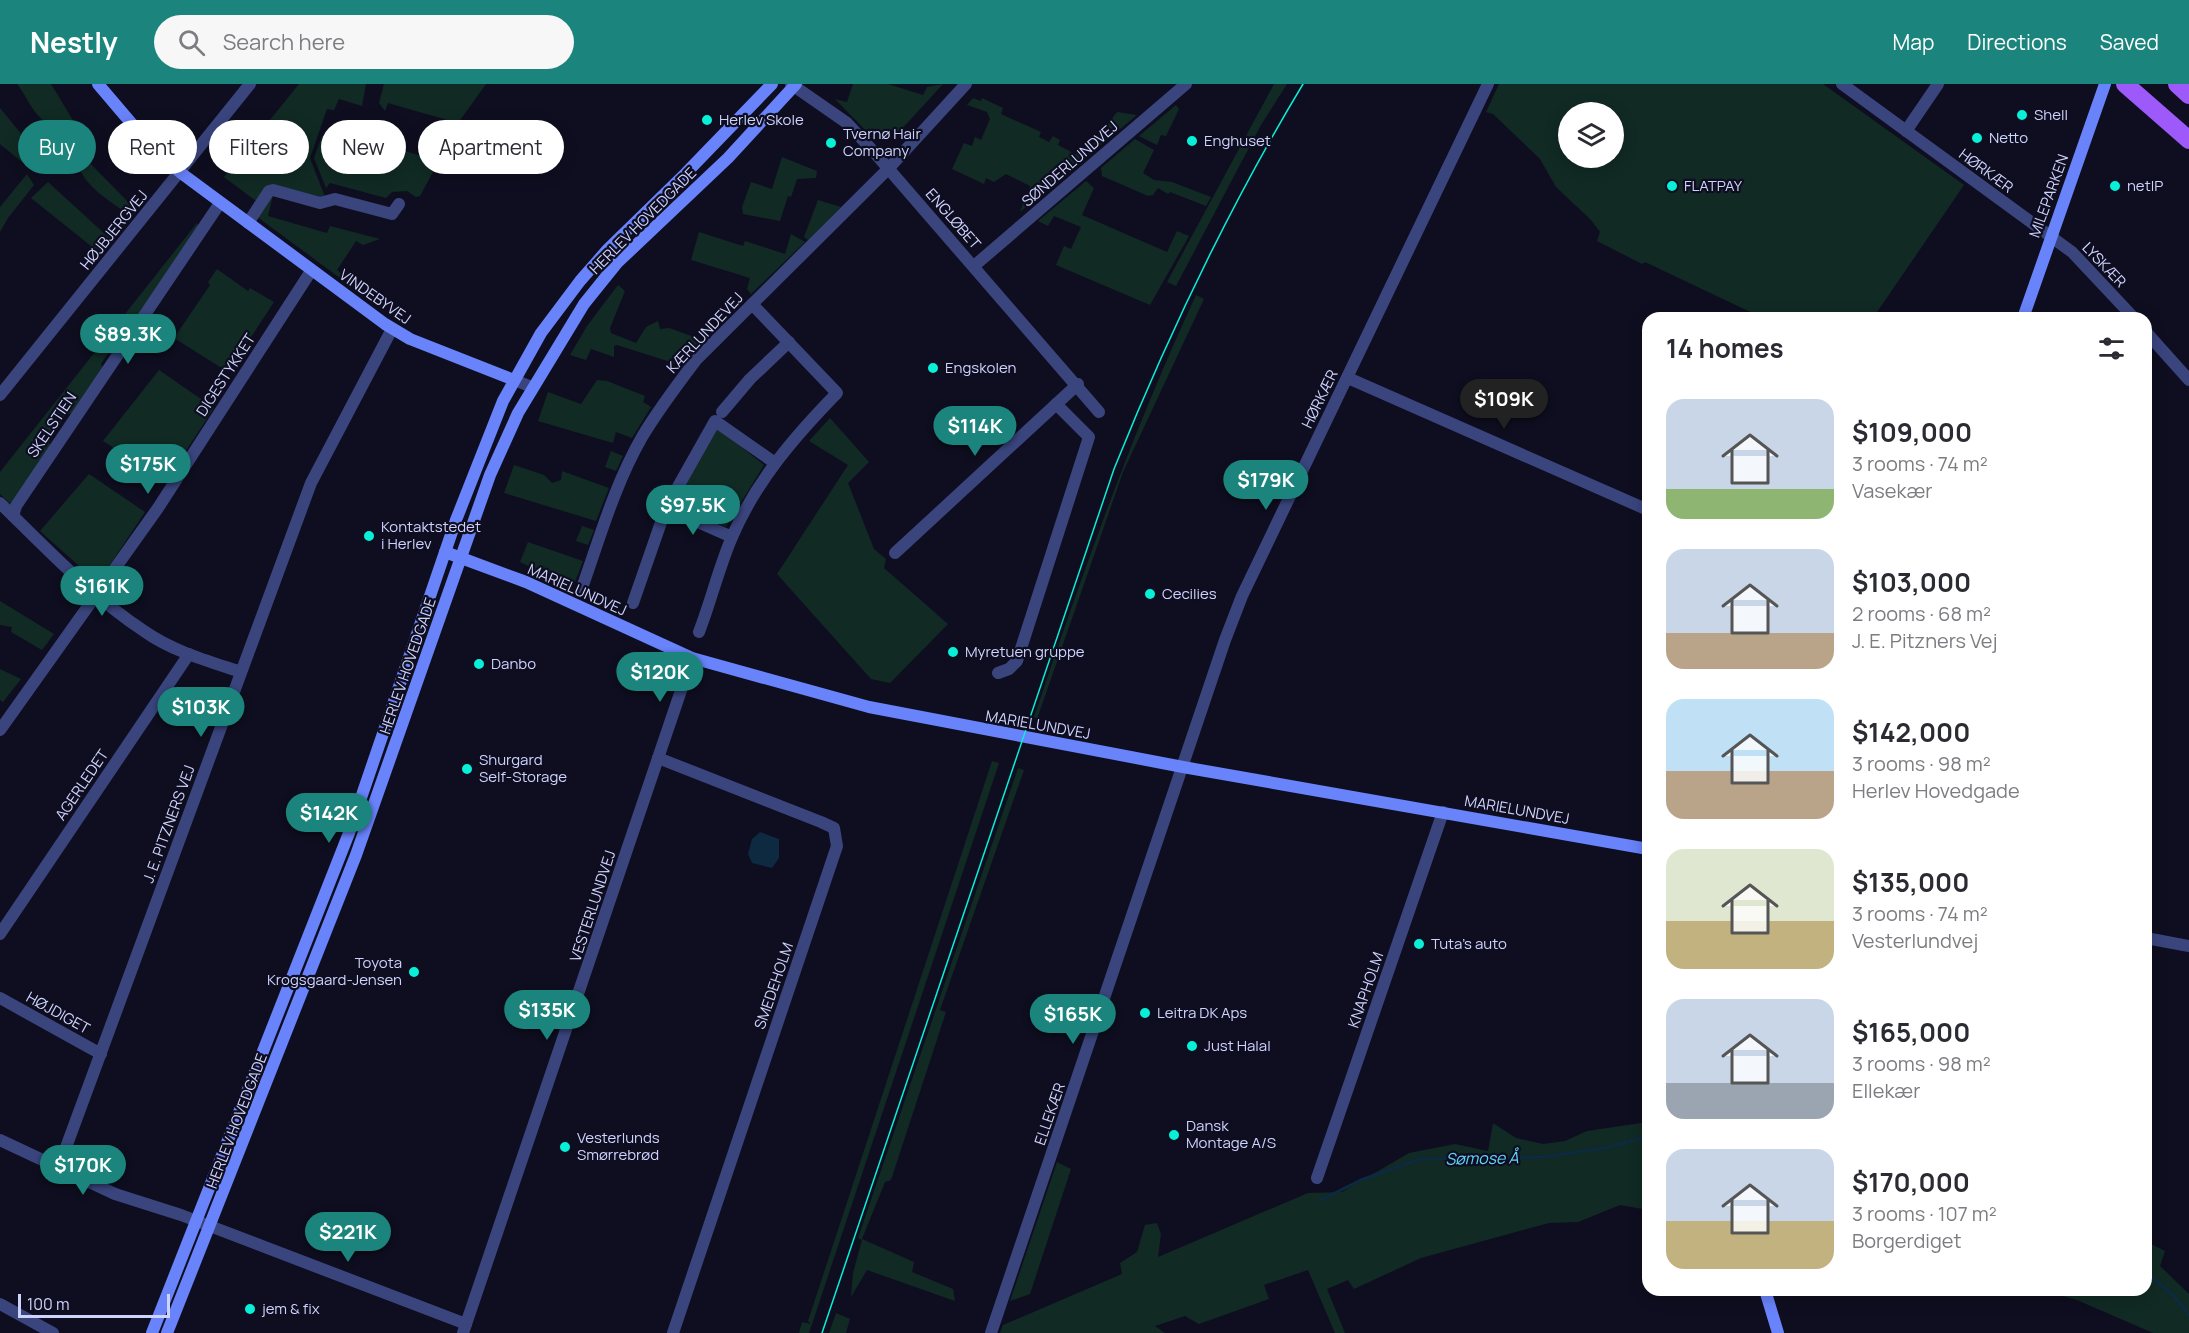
<!DOCTYPE html>
<html lang="en">
<head>
<meta charset="utf-8">
<style>
  body { margin:0; font-family:Manrope,sans-serif; background:#f7f7f7; color:#2b2b33; height:100vh; display:flex; flex-direction:column; font-size:22px; white-space:nowrap }
  * { box-sizing:border-box; margin:0 }
  p { font-size:20px; color:#7c7c81 }
  .icon { flex:none; width:33px; height:33px; fill:none; stroke:currentColor; stroke-width:2; stroke-linecap:round; stroke-linejoin:round }
  .map { position:relative; flex:1; overflow:hidden }
  .drawer { position:absolute; left:1642px; top:228px; width:510px; height:984px; display:flex; flex-direction:column; background:#fff; border-radius:18px; box-shadow:0 3px 15px #0003 }
  .drawer>* { flex:none }
  .guide { position:absolute; left:18px; top:36px; width:570px; height:54px; display:flex; gap:12px }
  .controls { position:absolute; left:1558px; top:18px; display:grid; gap:12px }
  .controls a { display:grid; place-items:center; width:66px; height:66px; border-radius:50%; background:#fff; box-shadow:0 3px 15px #0003; font-size:30px }
  .scale { position:absolute; left:18px; bottom:15px; width:152px; box-sizing:border-box; padding-left:6px; border:3px solid #ced3fd; border-top:0; font-size:16px; line-height:21px; white-space:nowrap; color:#ced3fd; -webkit-text-stroke:4px #0e0e20; paint-order:stroke }
  .price { position:absolute; translate:-50% -51px; padding:0 14px; border-radius:21px; background:#1b847d; color:#fff; font-size:20px; line-height:39px; filter:drop-shadow(0 2px 3px #0008) }
  .price::after { content:''; position:absolute; left:50%; top:36px; width:18px; height:14px; margin-left:-9px; background:inherit; clip-path:polygon(0 0,100% 0,50% 100%) }
  .price.on { background:#222; color:#fff }
  ul { padding:0; list-style:none }
  li { display:flex; align-items:center; gap:18px; height:150px; padding:0 24px }
  li span { display:grid; place-items:center; flex:none; width:168px; height:120px; border-radius:18px; color:#555 }
  li>.icon { margin-inline-start:auto }
  span .icon { width:72px; height:72px; fill:#fffc; stroke-width:1 }
  li b { font-size:26px }
  h2 { display:flex; justify-content:space-between; align-items:center; height:72px; padding:0 24px; font-size:26px }
  .chip { padding:0 21px; border-radius:27px; background:#fff; box-shadow:0 3px 15px #0003; font-size:21px; line-height:54px }
  .chip.on { background:#1b847d; color:#fff }
  header { display:flex; align-items:center; gap:36px; box-sizing:border-box; height:84px; padding:0 30px; background:#1b847d; color:#fff }
  header strong { font-size:28px }
  nav { display:flex; gap:33px; margin-inline-start:auto; font-size:21px }
  .search { width:420px; height:54px; background:#f7f7f7; display:flex; align-items:center; gap:15px; box-sizing:border-box; padding:0 21px; border-radius:33px; color:#7c7c81; font-size:22px }
  .map>svg:first-child { display:block }
  .green { fill:#112a24; fill-rule:evenodd }
  .water { fill:#0d2a40 }
  .lines { fill:none; stroke-linecap:round; stroke-linejoin:round }
  .stream { stroke:#0d2a40; stroke-width:3 }
  .street { stroke:#3a457e; stroke-width:12 }
  .secondary { stroke:#6983fa; stroke-width:12 }
  .primary { stroke:#9d59f9; stroke-width:18 }
  .tram { stroke:#08f0d7; stroke-width:1.5 }
  .poi-dot { fill:#08f0d7; stroke:#0e0e20; stroke-width:2 }
  .labels { text-anchor:middle; stroke-width:4.5; stroke-linejoin:round; paint-order:stroke }
  .poi-label { font-size:15px; fill:#ced3fd; stroke:#0e0e20; text-anchor:start }
  .street-label { font-size:15px; fill:#ced3fd; stroke:#0e0e20 }
  .water-label { font-size:16px; font-style:italic; fill:#60d2fa; stroke:#0e0e20 }
</style>
</head>
<body>
<header>
<strong>Nestly</strong>
<div class="search"><svg class="icon" aria-label="search" viewBox="0 0 24 24"><circle cx="10" cy="10" r="6"/><path d="M15 15l6 6"/></svg>Search here</div>
<nav><a>Map</a><a>Directions</a><a>Saved</a></nav>
</header>
<div class="map">
<svg width="2189" height="1249" viewBox="0 0 2189 1249">
  <rect width="100%" height="100%" fill="#0e0e20"/>
  <g class="green">
    <path d="M17,0H51L74,38L66,44L59,39C37,44 29,14 17,0Z"/>
    <path d="M299,0H366L362,22L339,15L334,26L327,25L310,74L325,113L322,115L271,101L256,117L224,93Z"/>
    <path d="M384,0H486L458,39L388,19L385,27L379,19Z"/>
    <path d="M853,0H888L923,11L927,3L943,0L899,48L872,53L835,15L847,18Z"/>
    <path d="M1274,0H1287L1261,41L1176,202L1167,198Z"/>
    <path d="M1499,0H1823L1964,101L1873,234H1763L1645,178L1642,180L1597,157L1600,148L1591,136L1556,103L1540,75L1493,30L1486,28ZM1569,28H1614V74H1569Z"/>
    <path d="M973,14L981,17L982,14L1003,24L1001,30L1041,48L1039,53L1049,58L1053,52L1060,56L1058,61L1075,70L1087,68L1117,28L1137,31L1020,128L1030,102L1006,90L994,98L986,94L984,100L952,85L964,59L972,62L975,53L981,56L990,35L987,28L967,21Z"/>
    <path d="M1176,21L1179,25L1166,52L1161,51L1157,61L1139,52Z"/>
    <path d="M0,24L36,68L22,78L0,60Z"/>
    <path d="M322,52L381,69L384,61L439,77L420,112L416,113L407,107L392,108L386,114L330,99L326,104L314,74Z"/>
    <path d="M1135,55L1154,66L1143,89L1154,96L1172,98L1211,113L1206,122L1170,108L1168,110L1158,104L1153,111L1148,112L1102,92L1101,84Z"/>
    <path d="M81,70L129,119L133,116L139,123L131,133C109,115 82,103 76,74Z"/>
    <path d="M782,73L817,87L816,94L797,95L791,113L788,112L780,137L743,130L742,123L751,98L772,105Z"/>
    <path d="M27,90L34,101L8,134L0,148V123Z"/>
    <path d="M1086,97L1094,104L1082,131L1167,168L1177,147L1189,152L1150,221L1056,181L1064,162L1071,165L1081,143L1054,132L1048,142L1038,137Z"/>
    <path d="M48,98L107,152L125,132L128,136L101,170L31,114Z"/>
    <path d="M273,111L268,132L327,149L330,142L380,155L363,161L356,157L337,186L343,191L340,194L256,132Z"/>
    <path d="M818,116L841,123L808,156L804,153Z"/>
    <path d="M197,139L199,143L131,241L127,240L101,280L104,285L72,329L65,331L49,359L51,362L13,422L0,410V388Z"/>
    <path d="M699,148L743,162L745,157L785,170L791,150L805,158L751,210L747,205L750,194L691,176Z"/>
    <path d="M217,185L248,207L250,204L274,218L228,288L174,254L210,201L208,198Z"/>
    <path d="M618,201L625,207L610,244L611,249L636,259L646,243L658,237L660,245L669,244L703,256L680,281L617,261L614,262V273L591,265L586,276L570,271L587,242Z"/>
    <path d="M1196,211L1204,215L1123,388L1037,635L1034,633C1082,490 1132,349 1196,211Z"/>
    <path d="M159,286L214,324L166,397L103,357Z"/>
    <path d="M597,296L607,297L645,312L643,318L651,323L632,354L616,348L613,359L538,337L548,308L581,320Z"/>
    <path d="M830,334L869,378L848,399L874,465L886,475L884,484L948,540L890,599L871,595L777,490L848,381L809,357Z"/>
    <path d="M717,343L764,381L726,443L674,421Z"/>
    <path d="M611,367L623,372L616,387L605,383Z"/>
    <path d="M514,381L544,391L552,399L561,396L562,387L609,404L596,437L504,409Z"/>
    <path d="M89,390L145,428L98,499L40,447Z"/>
    <path d="M582,442L594,446L588,461L576,457Z"/>
    <path d="M528,458L583,477L575,498L569,501L520,478Z"/>
    <path d="M0,517L54,550L42,566L11,548L12,543L0,541Z"/>
    <path d="M0,585L21,595L3,618L0,616Z"/>
    <path d="M992,677L999,679L809,1249H799L802,1238L811,1240L808,1237Z"/>
    <path d="M1018,684L1024,686L940,926L946,928L891,1096L885,1098L862,1155L914,1178L912,1188L953,1205L955,1217L867,1186L851,1213L853,1189L862,1156L858,1154Z"/>
    <path d="M1648,1038V1126L1620,1121L1578,1138L1549,1139L1421,1174L1354,1205L1348,1196L1327,1205L1345,1249H1335L1308,1186L1264,1201L1269,1215L1199,1240L1185,1232L1155,1242L1165,1249H1000L1003,1241L1122,1190L1120,1179L1137,1168L1145,1141L1157,1139L1161,1150L1158,1173L1308,1109L1342,1108L1409,1069L1455,1060L1488,1067L1493,1039L1516,1054L1543,1060L1565,1057L1587,1047Z"/>
    <path d="M1057,1078L1071,1085L1030,1210L1010,1217Z"/>
    <path d="M2147,1158L2165,1167L2160,1182L2189,1210V1249H2153L2077,1216L2041,1206H2146Z"/>
    <path d="M836,1229L850,1235L846,1249H829Z"/>
  </g>
  <path class="water" d="M760,748L779,755V774L772,784L752,779L748,770L752,755Z"/>
  <g class="lines">
    <g class="stream">
      <path d="M1321,1116L1361,1096L1420,1075L1545,1073L1610,1063L1648,1052"/>
      <path d="M2146,1188L2173,1211L2189,1231"/>
    </g>
    <g class="street">
      <path d="M791,0L847,39L874,68L1099,328"/>
      <path d="M1842,0L2072,168L2134,234"/>
      <path d="M1906,47L1938,0"/>
      <path d="M248,139L269,107L273,106L320,119L335,115L392,130L399,120"/>
      <path d="M974,182L1186,0"/>
      <path d="M2146,248L2189,296"/>
      <path d="M1348,294L1648,426"/>
      <path d="M514,296L532,303"/>
      <path d="M0,311L250,0"/>
      <path d="M722,328L750,295L789,258"/>
      <path d="M0,419C45,463 91,512 144,547C172,567 208,577 241,588"/>
      <path d="M666,424L732,453"/>
      <path d="M13,432L16,422L220,119"/>
      <path d="M895,469L1078,300"/>
      <path d="M582,504C600,453 615,400 642,353C658,326 677,301 696,276L889,84L966,0"/>
      <path d="M633,519L666,424L715,337L775,379"/>
      <path d="M699,548C711,517 719,483 732,453C756,397 795,352 837,309L752,220"/>
      <path d="M998,589L1009,585L1017,577L1089,353L1056,320"/>
      <path d="M0,646L158,424L311,187"/>
      <path d="M658,674L821,738L834,744L837,762L673,1249"/>
      <path d="M0,850L189,570"/>
      <path d="M2146,854L2189,862"/>
      <path d="M0,914L101,970"/>
      <path d="M0,1056L115,1110L181,1131L466,1240"/>
      <path d="M58,1085L311,399L392,245"/>
      <path d="M1317,1094L1443,728"/>
      <path d="M0,1220L53,1249"/>
      <path d="M463,1249L692,574"/>
      <path d="M991,1249L1225,556L1242,512L1488,0"/>
    </g>
    <g class="secondary">
      <path d="M98,0L149,60L181,89L385,240L410,255L514,296"/>
      <path d="M2023,234L2105,0"/>
      <path d="M445,468L526,498L692,574L869,623L1183,683L1648,765"/>
      <path d="M1765,1206L1778,1249"/>
      <path d="M152,1249L349,749L456,436L503,317L541,249L580,197L608,165L686,89L772,0"/>
      <path d="M167,1249L356,771L490,391L518,329L584,220L617,179L728,74L796,0"/>
    </g>
    <g class="primary">
      <path d="M2125,0L2189,56"/>
      <path d="M2177,0L2189,11"/>
    </g>
    <path class="tram" d="M822,1249L1114,385C1168,251 1229,123 1303,0"/>
  </g>
  <g class="poi-dot">
    <circle cx="2022" cy="31" r="6"/>
    <circle cx="707" cy="36" r="6"/>
    <circle cx="1977" cy="54" r="6"/>
    <circle cx="1192" cy="57" r="6"/>
    <circle cx="831" cy="59" r="6"/>
    <circle cx="1672" cy="102" r="6"/>
    <circle cx="2115" cy="102" r="6"/>
    <circle cx="933" cy="284" r="6"/>
    <circle cx="369" cy="452" r="6"/>
    <circle cx="1150" cy="510" r="6"/>
    <circle cx="953" cy="568" r="6"/>
    <circle cx="479" cy="580" r="6"/>
    <circle cx="467" cy="685" r="6"/>
    <circle cx="1419" cy="860" r="6"/>
    <circle cx="414" cy="888" r="6"/>
    <circle cx="1145" cy="929" r="6"/>
    <circle cx="1192" cy="962" r="6"/>
    <circle cx="1174" cy="1051" r="6"/>
    <circle cx="565" cy="1063" r="6"/>
    <circle cx="250" cy="1225" r="6"/>
  </g>
  <g class="labels">
    <g class="poi-label">
      <text x="2034" y="36">Shell</text>
      <text x="719" y="41">Herlev Skole</text>
      <text x="843" y="55">Tvernø Hair<tspan x="843" dy="17">Company</tspan></text>
      <text x="1989" y="59">Netto</text>
      <text x="1204" y="62">Enghuset</text>
      <text x="1684" y="107">FLATPAY</text>
      <text x="2127" y="107">netIP</text>
      <text x="945" y="289">Engskolen</text>
      <text x="381" y="448">Kontaktstedet<tspan x="381" dy="17">i Herlev</tspan></text>
      <text x="1162" y="515">Cecilies</text>
      <text x="965" y="573">Myretuen gruppe</text>
      <text x="491" y="585">Danbo</text>
      <text x="479" y="681">Shurgard<tspan x="479" dy="17">Self-Storage</tspan></text>
      <text x="1431" y="865">Tuta's auto</text>
      <text x="402" y="884" text-anchor="end">Toyota<tspan x="402" dy="17">Krogsgaard-Jensen</tspan></text>
      <text x="1157" y="934">Leitra DK Aps</text>
      <text x="1204" y="967">Just Halal</text>
      <text x="1186" y="1047">Dansk<tspan x="1186" dy="17">Montage A/S</tspan></text>
      <text x="577" y="1059">Vesterlunds<tspan x="577" dy="17">Smørrebrød</tspan></text>
      <text x="262" y="1230">jem &amp; fix</text>
    </g>
    <g class="street-label">
      <text transform="translate(1070 80) rotate(-41)" y="5">SØNDERLUNDVEJ</text>
      <text transform="translate(1986 87) rotate(36)" y="5">HØRKÆR</text>
      <text transform="translate(2049 112) rotate(-70)" y="5">MILEPARKEN</text>
      <text transform="translate(953 135) rotate(49)" y="5">ENGLØBET</text>
      <text transform="translate(643 137) rotate(-45)" y="5">HERLEV HOVEDGADE</text>
      <text transform="translate(114 146) rotate(-51)" y="5">HØJBJERGVEJ</text>
      <text transform="translate(2104 181) rotate(46)" y="5">LYSKÆR</text>
      <text transform="translate(375 213) rotate(35)" y="5">VINDEBYVEJ</text>
      <text transform="translate(705 249) rotate(-47)" y="5">KÆRLUNDEVEJ</text>
      <text transform="translate(226 291) rotate(-57)" y="5">DIGESTYKKET</text>
      <text transform="translate(1320 315) rotate(-64)" y="5">HØRKÆR</text>
      <text transform="translate(52 341) rotate(-56)" y="5">SKELSTIEN</text>
      <text transform="translate(577 506) rotate(24)" y="5">MARIELUNDVEJ</text>
      <text transform="translate(408 582) rotate(-71)" y="5">HERLEV HOVEDGADE</text>
      <text transform="translate(1038 641) rotate(10)" y="5">MARIELUNDVEJ</text>
      <text transform="translate(82 701) rotate(-56)" y="5">AGERLEDET</text>
      <text transform="translate(1517 726) rotate(10)" y="5">MARIELUNDVEJ</text>
      <text transform="translate(169 740) rotate(-70)" y="5">J. E. PITZNERS VEJ</text>
      <text transform="translate(593 822) rotate(-72)" y="5">VESTERLUNDVEJ</text>
      <text transform="translate(774 902) rotate(-71)" y="5">SMEDEHOLM</text>
      <text transform="translate(1366 906) rotate(-71)" y="5">KNAPHOLM</text>
      <text transform="translate(58 929) rotate(29)" y="5">HØJDIGET</text>
      <text transform="translate(1050 1030) rotate(-71)" y="5">ELLEKÆR</text>
      <text transform="translate(237 1037) rotate(-69)" y="5">HERLEV HOVEDGADE</text>
    </g>
    <g class="water-label">
      <text transform="translate(1482 1074) rotate(-1)" y="6">Sømose Å</text>
    </g>
  </g>
</svg>
<div class="controls">
<a><svg class="icon" aria-label="layers" viewBox="0 0 24 24"><path d="M12 4l9 5-9 5-9-5zM3 14l9 5 9-5"/></svg></a>
</div>
<div class="scale">100 m</div>
<b class="price" style="left:128px;top:281px">$89.3K</b>
<b class="price on" style="left:1504px;top:346px">$109K</b>
<b class="price" style="left:975px;top:373px">$114K</b>
<b class="price" style="left:148px;top:411px">$175K</b>
<b class="price" style="left:1266px;top:427px">$179K</b>
<b class="price" style="left:693px;top:452px">$97.5K</b>
<b class="price" style="left:102px;top:533px">$161K</b>
<b class="price" style="left:660px;top:619px">$120K</b>
<b class="price" style="left:201px;top:654px">$103K</b>
<b class="price" style="left:329px;top:760px">$142K</b>
<b class="price" style="left:547px;top:957px">$135K</b>
<b class="price" style="left:1073px;top:961px">$165K</b>
<b class="price" style="left:83px;top:1112px">$170K</b>
<b class="price" style="left:348px;top:1179px">$221K</b>
<div class="guide">
<a class="chip on">Buy</a>
<a class="chip">Rent</a>
<a class="chip">Filters</a>
<a class="chip">New</a>
<a class="chip">Apartment</a>
</div>
<section class="drawer">
<h2>14 homes<svg class="icon" aria-label="filters" viewBox="0 0 24 24"><path d="M4 7h16M4 17h16"/><circle cx="9" cy="7" r="2"/><circle cx="15" cy="17" r="2"/></svg></h2>
<ul>
<li><span style="background:linear-gradient(#c9d6e8 75%,#8fb573 0)"><svg class="icon" aria-label="home" viewBox="0 0 24 24"><path d="M3 11l9-7 9 7M6 9v11h12V9"/></svg></span><div><b>$109,000</b><p>3 rooms · 74 m²</p><p>Vasekær</p></div></li>
<li><span style="background:linear-gradient(#c9d6e8 70%,#b9a48a 0)"><svg class="icon" aria-label="home" viewBox="0 0 24 24"><path d="M3 11l9-7 9 7M6 9v11h12V9"/></svg></span><div><b>$103,000</b><p>2 rooms · 68 m²</p><p>J. E. Pitzners Vej</p></div></li>
<li><span style="background:linear-gradient(#bfe0f5 60%,#b9a48a 0)"><svg class="icon" aria-label="home" viewBox="0 0 24 24"><path d="M3 11l9-7 9 7M6 9v11h12V9"/></svg></span><div><b>$142,000</b><p>3 rooms · 98 m²</p><p>Herlev Hovedgade</p></div></li>
<li><span style="background:linear-gradient(#dfe7d0 60%,#c2b280 0)"><svg class="icon" aria-label="home" viewBox="0 0 24 24"><path d="M3 11l9-7 9 7M6 9v11h12V9"/></svg></span><div><b>$135,000</b><p>3 rooms · 74 m²</p><p>Vesterlundvej</p></div></li>
<li><span style="background:linear-gradient(#c9d6e8 70%,#9aa5b1 0)"><svg class="icon" aria-label="home" viewBox="0 0 24 24"><path d="M3 11l9-7 9 7M6 9v11h12V9"/></svg></span><div><b>$165,000</b><p>3 rooms · 98 m²</p><p>Ellekær</p></div></li>
<li><span style="background:linear-gradient(#c9d6e8 60%,#c2b280 0)"><svg class="icon" aria-label="home" viewBox="0 0 24 24"><path d="M3 11l9-7 9 7M6 9v11h12V9"/></svg></span><div><b>$170,000</b><p>3 rooms · 107 m²</p><p>Borgerdiget</p></div></li>
</ul>
</section>
</div>
</body>
</html>
